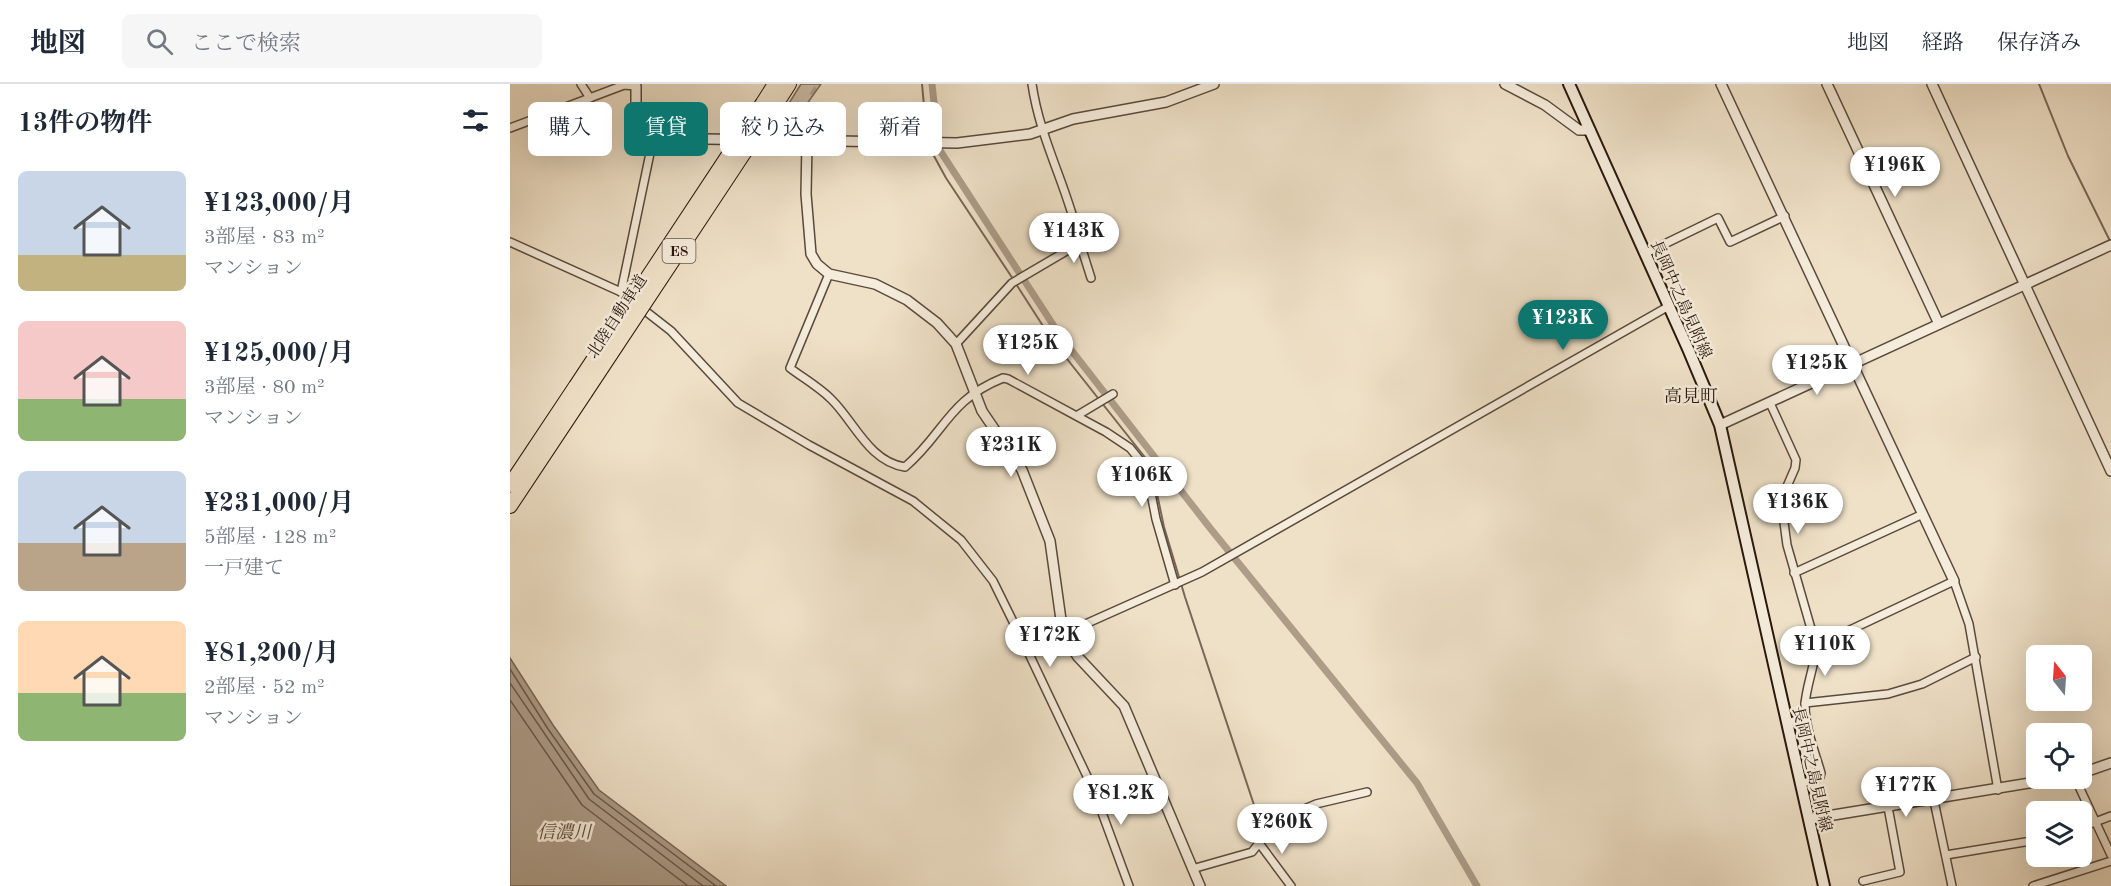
<!DOCTYPE html>
<html lang="ja">
<head>
<meta charset="utf-8">
<style>
  body { margin:0; font-family:"Old Standard TT","Noto Serif JP",serif; background:#f6f6f7; color:#1f2937; height:100vh; display:flex; flex-direction:column; font-size:22px; white-space:nowrap }
  * { box-sizing:border-box; margin:0 }
  p { font-size:20px; color:#747a83 }
  .icon { flex:none; width:33px; height:33px; fill:none; stroke:currentColor; stroke-width:2; stroke-linecap:round; stroke-linejoin:round }
  .map { position:relative; flex:1; overflow:hidden }
  .side { display:flex; flex-direction:column; background:#fff; width:510px }
  .side>* { flex:none }
  .guide { position:absolute; left:18px; top:18px; width:570px; height:54px; display:flex; gap:12px }
  .needle { width:39px; rotate:343deg }
  .fabs { position:absolute; left:1516px; top:561px; display:grid; gap:12px }
  .fabs a { display:grid; place-items:center; width:66px; height:66px; border-radius:9px; background:#fff; box-shadow:0 6px 24px #0002; font-size:30px }
  .price { position:absolute; translate:-50% -51px; padding:0 14px; border-radius:21px; background:#fff; color:#222; font-size:20px; line-height:39px; filter:drop-shadow(0 2px 3px #0008) }
  .price::after { content:''; position:absolute; left:50%; top:36px; width:18px; height:14px; margin-left:-9px; background:inherit; clip-path:polygon(0 0,100% 0,50% 100%) }
  .price.active { background:#0f766e; color:#fff }
  ul { padding:0; list-style:none }
  li { display:flex; align-items:center; gap:18px; height:150px; padding:0 18px }
  li span { display:grid; place-items:center; flex:none; width:168px; height:120px; border-radius:9px; color:#555 }
  li>.icon { margin-inline-start:auto }
  span .icon { width:72px; height:72px; fill:#fffc; stroke-width:1 }
  li b { font-size:26px }
  h2 { display:flex; justify-content:space-between; align-items:center; height:72px; padding:0 18px; font-size:26px }
  .tag { padding:0 21px; border-radius:9px; background:#fff; box-shadow:0 6px 24px #0002; font-size:21px; line-height:54px }
  .tag.active { background:#0f766e; color:#fff }
  header { display:flex; align-items:center; gap:36px; box-sizing:border-box; height:84px; padding:0 30px; background:#fff; border-bottom:2px solid #e0e1e3 }
  header strong { font-size:28px }
  nav { display:flex; gap:33px; margin-inline-start:auto; font-size:21px }
  .search { width:420px; height:54px; background:#f6f6f7; display:flex; align-items:center; gap:15px; box-sizing:border-box; padding:0 21px; border-radius:9px; color:#747a83; font-size:22px }
  main { display:flex; flex:1; min-height:0 }
  .map>svg:first-child { display:block }
  .forest { fill:url(#forest-firs); stroke:#7b6b5a; stroke-width:1.5 }
  .water { fill:#ac9c88; stroke:#786757; stroke-width:1.5 }
  .lines { fill:none; stroke-linecap:round; stroke-linejoin:round }
  .shore { stroke:#6a5a4a; stroke-width:1.5 }
  .stream { stroke:#786757; stroke-width:2 }
  .canal { stroke:#ac9c88; stroke-width:7 }
  .minor-casing { stroke:#5a4a3c; stroke-width:10 }
  .tertiary-casing { stroke:#5a4a3c; stroke-width:12 }
  .secondary-casing { stroke:#29170d; stroke-width:14 }
  .motorway-casing { stroke:#29170d; stroke-width:16 }
  .minor { stroke:#f5ecdb; stroke-width:7 }
  .tertiary { stroke:#f5ecdb; stroke-width:9 }
  .secondary { stroke:#f5ecdb; stroke-width:10 }
  .motorway { stroke:#efe1c8; stroke-width:14 }
  .motorway-bridge-casing { stroke:#29170d; stroke-width:16; stroke-linecap:butt }
  .motorway-bridge { stroke:#efe1c8; stroke-width:14 }
  .labels { text-anchor:middle; stroke-width:5; stroke-linejoin:round; paint-order:stroke }
  .shield { fill:#f5ecdb; stroke:#66574b; stroke-width:1.5 }
  .shield-label { font-size:15px; font-weight:bold; fill:#29170d }
  .street-label { font-size:16px; fill:#29170d; stroke:#f5ecdb }
  .neighbourhood-label { font-size:18px; fill:#29170d; stroke:#f5ecdb }
  .water-label { font-size:18px; font-style:italic; fill:#5d4c3e; stroke:#f5ecdb }
</style>
</head>
<body>
<header>
<strong>地図</strong>
<div class="search"><svg class="icon" aria-label="search" viewBox="0 0 24 24"><circle cx="10" cy="10" r="6"/><path d="M15 15l6 6"/></svg>ここで検索</div>
<nav><a>地図</a><a>経路</a><a>保存済み</a></nav>
</header>
<main>
<section class="side">
<h2>13件の物件<svg class="icon" aria-label="filters" viewBox="0 0 24 24"><path d="M4 7h16M4 17h16"/><circle cx="9" cy="7" r="2"/><circle cx="15" cy="17" r="2"/></svg></h2>
<ul>
<li><span style="background:linear-gradient(#c9d6e8 70%,#c2b280 0)"><svg class="icon" aria-label="home" viewBox="0 0 24 24"><path d="M3 11l9-7 9 7M6 9v11h12V9"/></svg></span><div><b>¥123,000/月</b><p>3部屋 · 83 m²</p><p>マンション</p></div></li>
<li><span style="background:linear-gradient(#f6c9c9 65%,#8fb573 0)"><svg class="icon" aria-label="home" viewBox="0 0 24 24"><path d="M3 11l9-7 9 7M6 9v11h12V9"/></svg></span><div><b>¥125,000/月</b><p>3部屋 · 80 m²</p><p>マンション</p></div></li>
<li><span style="background:linear-gradient(#c9d6e8 60%,#b9a48a 0)"><svg class="icon" aria-label="home" viewBox="0 0 24 24"><path d="M3 11l9-7 9 7M6 9v11h12V9"/></svg></span><div><b>¥231,000/月</b><p>5部屋 · 128 m²</p><p>一戸建て</p></div></li>
<li><span style="background:linear-gradient(#ffd9b3 60%,#8fb573 0)"><svg class="icon" aria-label="home" viewBox="0 0 24 24"><path d="M3 11l9-7 9 7M6 9v11h12V9"/></svg></span><div><b>¥81,200/月</b><p>2部屋 · 52 m²</p><p>マンション</p></div></li>
</ul>
</section>
<div class="map">
<svg width="1601" height="802" viewBox="0 0 1601 802">
  <defs>
    <pattern id="forest-firs" width="22" height="20" patternUnits="userSpaceOnUse" patternTransform="scale(1.5)"><rect width="22" height="20" fill="#cdbfa8"/><path d="M5 1l3.5 6h-7zM16 11l3.5 6h-7z" fill="#b0a38f"/></pattern>
  </defs>
  <rect width="100%" height="100%" fill="#efe1c8"/>
  <filter id="stains"><feTurbulence type="fractalNoise" baseFrequency=".00333" numOctaves="4"/><feColorMatrix values="0 0 0 0 .2 0 0 0 0 .09 0 0 0 0 .02 0 0 0 .5 -.17"/></filter>
  <radialGradient id="worn" r=".72"><stop offset=".6" stop-color="#630" stop-opacity="0"/><stop offset="1" stop-color="#630" stop-opacity=".3"/></radialGradient>
  <path class="forest" d="M291,0H311L294,24L280,31L278,54L258,53Z"/>
  <path class="water" d="M0,574L43,641L89,706L216,802H0Z"/>
  <g class="lines">
    <g class="shore">
      <path d="M0,585L38,645L84,710L206,802"/>
      <path d="M0,599L79,715L193,802"/>
      <path d="M0,616L72,721L178,802"/>
    </g>
    <g class="stream">
      <path d="M412,0L417,55"/>
      <path d="M1529,0L1558,72L1601,159"/>
      <path d="M418,61L436,94L503,195"/>
      <path d="M506,200L542,256L641,381L654,443L675,513L748,733"/>
    </g>
    <path class="canal" d="M422,0L429,65L551,253L700,444L907,699L967,802"/>
    <g class="minor-casing">
      <g id="minor">
        <path d="M71,0L80,14"/>
        <path d="M0,44L114,1L126,2"/>
        <path d="M0,158L111,208L161,247L228,319L299,361L403,417L451,456L483,497L520,572L584,707L619,802"/>
        <path d="M570,159L581,194"/>
        <path d="M1136,169L1208,134L1220,158L1275,132"/>
        <path d="M319,190L280,284C293,294 309,303 321,315C344,337 359,378 395,383C434,350 438,316 493,294L498,295L596,348L620,364L636,384L646,435L665,501"/>
        <path d="M111,208L143,55"/>
        <path d="M446,260L502,199L570,159C558,104 530,56 522,0"/>
        <path d="M1260,319L1286,376L1285,384L1271,416L1277,461L1306,562C1305,582 1296,602 1295,621C1295,644 1305,668 1311,689L1310,693L1291,700"/>
        <path d="M568,331L603,310"/>
        <path d="M1284,489L1413,430"/>
        <path d="M553,550L692,488L1159,222"/>
        <path d="M1306,562L1444,497L1459,540L1488,706"/>
        <path d="M1295,619L1378,610L1412,600L1466,573"/>
        <path d="M1277,639L1296,633"/>
        <path d="M1565,694L1601,771"/>
        <path d="M1424,717L1442,802"/>
        <path d="M1572,743L1601,732"/>
        <path d="M749,759L781,802"/>
        <path d="M1436,771L1527,756"/>
        <path d="M682,785L742,768L749,759L752,743L806,720L857,708"/>
        <path d="M1353,797L1390,788L1378,723"/>
        <path d="M1523,802L1601,777"/>
      </g>
    </g>
    <g class="tertiary-casing">
      <g id="tertiary">
        <path d="M995,0L1035,21L1069,46H1080"/>
        <path d="M1211,0L1444,497"/>
        <path d="M1317,0L1429,240"/>
        <path d="M1422,0L1601,387"/>
        <path d="M126,2V45L129,52L138,54L447,59L520,50L563,35L656,18L704,0"/>
        <path d="M297,59L296,110L301,170L307,180L319,190L365,200L397,216L427,239L446,260L472,327L512,386L540,457L553,550L568,573L614,622L690,802"/>
        <path d="M1210,341L1601,161"/>
        <path d="M1572,689L1601,679"/>
        <path d="M1299,735L1550,694"/>
      </g>
    </g>
    <g class="secondary-casing">
      <path id="secondary" d="M1059,0L1179,267L1210,341L1314,802"/>
    </g>
    <g class="motorway-casing">
      <g id="motorway">
        <path d="M253,19L265,0"/>
        <path d="M263,25L279,0"/>
        <path d="M0,401L66,302"/>
        <path d="M0,422L75,309"/>
      </g>
    </g>
    <use href="#minor" class="minor"/>
    <use href="#tertiary" class="tertiary"/>
    <use href="#secondary" class="secondary"/>
    <use href="#motorway" class="motorway"/>
    <g class="motorway-bridge-casing">
      <g id="motorway-bridge">
        <path d="M66,302L253,19"/>
        <path d="M75,309L263,25"/>
      </g>
    </g>
    <use href="#motorway-bridge" class="motorway-bridge"/>
  </g>
  <g class="labels">
    <rect class="shield" x="152.5" y="155" width="33" height="24" rx="4.5"/>
    <g class="shield-label">
      <text x="169" y="172">E8</text>
    </g>
    <g class="street-label">
      <text transform="translate(1172 215) rotate(66)" y="6">長岡中之島見附線</text>
      <text transform="translate(106 232) rotate(-57)" y="6">北陸自動車道</text>
      <text transform="translate(1303 685) rotate(77)" y="6">長岡中之島見附線</text>
    </g>
    <g class="neighbourhood-label">
      <text x="1181" y="318">高見町</text>
    </g>
    <g class="water-label">
      <text x="54" y="754">信濃川</text>
    </g>
  </g>
  <rect width="100%" height="100%" filter="url(#stains)"/>
  <rect width="100%" height="100%" fill="url(#worn)"/>
</svg>
<div class="fabs">
<a><svg class="needle" viewBox="-14 -14 28 28"><path d="M0-13l5 13h-10z" fill="#e53935"/><path d="M0 13l5-13h-10z" fill="#747a83"/></svg></a>
<a><svg class="icon" aria-label="locate" viewBox="0 0 24 24"><circle cx="12" cy="12" r="6"/><path d="M12 2v4M12 18v4M2 12h4M18 12h4"/></svg></a>
<a><svg class="icon" aria-label="layers" viewBox="0 0 24 24"><path d="M12 4l9 5-9 5-9-5zM3 14l9 5 9-5"/></svg></a>
</div>
<b class="price" style="left:1385px;top:114px">¥196K</b>
<b class="price" style="left:564px;top:180px">¥143K</b>
<b class="price active" style="left:1053px;top:267px">¥123K</b>
<b class="price" style="left:518px;top:292px">¥125K</b>
<b class="price" style="left:1307px;top:312px">¥125K</b>
<b class="price" style="left:501px;top:394px">¥231K</b>
<b class="price" style="left:632px;top:424px">¥106K</b>
<b class="price" style="left:1288px;top:451px">¥136K</b>
<b class="price" style="left:540px;top:584px">¥172K</b>
<b class="price" style="left:1315px;top:593px">¥110K</b>
<b class="price" style="left:1396px;top:734px">¥177K</b>
<b class="price" style="left:611px;top:742px">¥81.2K</b>
<b class="price" style="left:772px;top:771px">¥260K</b>
<div class="guide">
<a class="tag">購入</a>
<a class="tag active">賃貸</a>
<a class="tag">絞り込み</a>
<a class="tag">新着</a>
</div>
</div>
</main>
</body>
</html>
